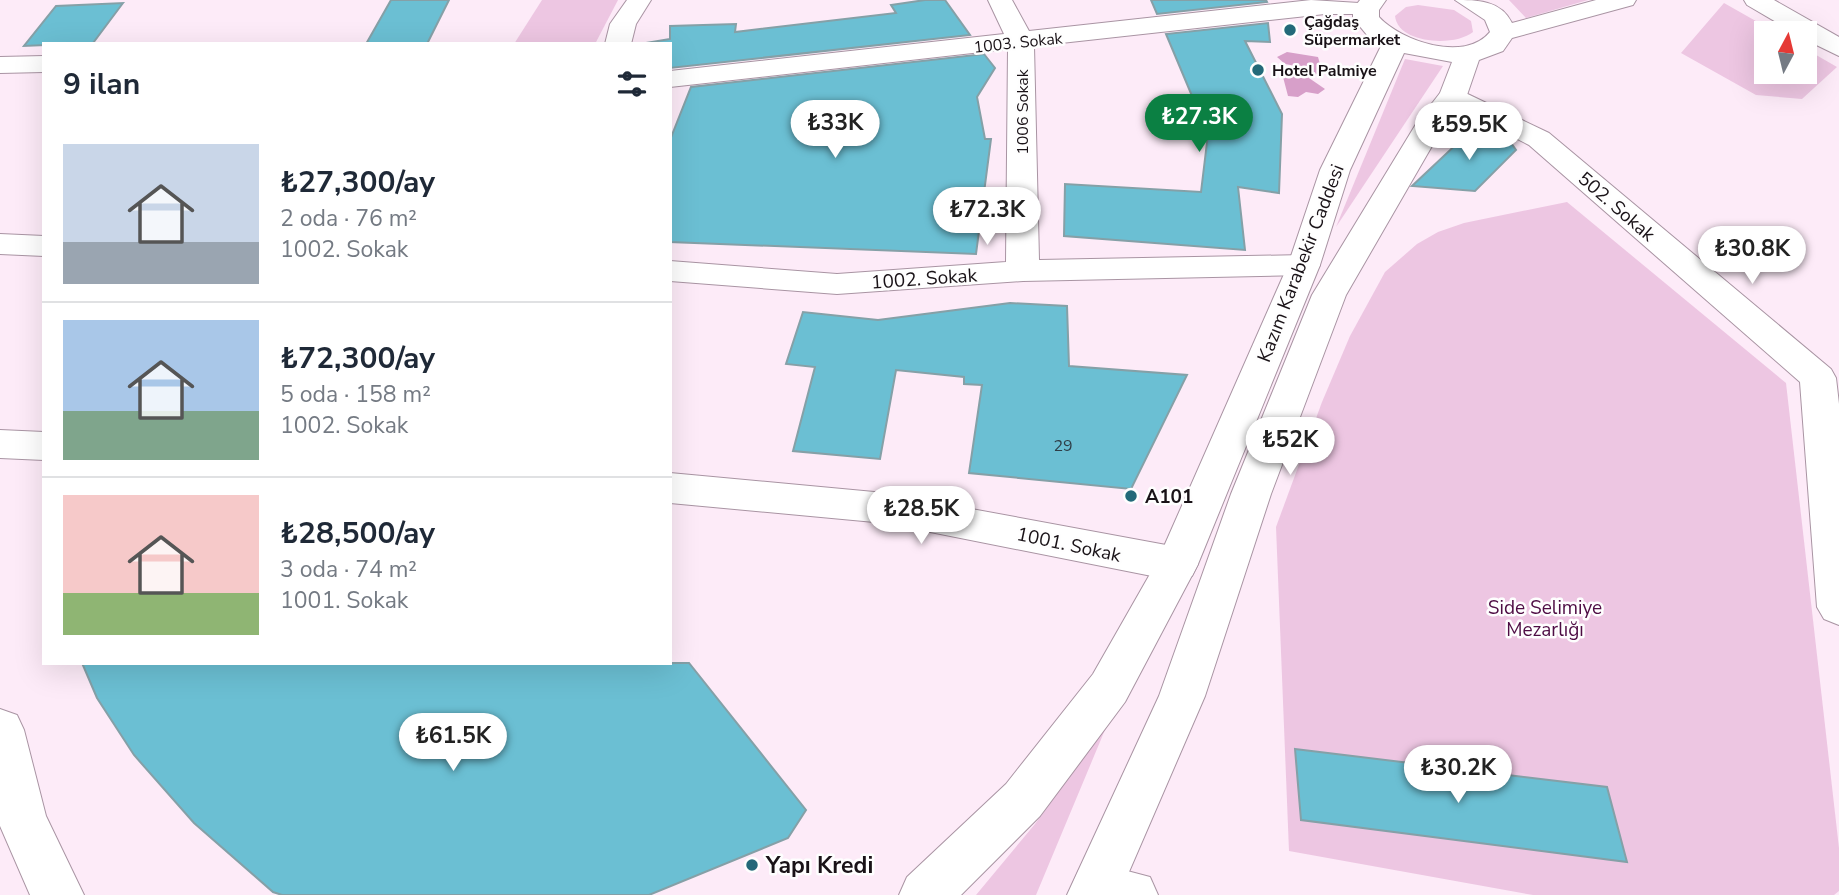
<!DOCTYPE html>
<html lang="tr">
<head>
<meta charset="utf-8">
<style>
  body { margin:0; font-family:"Nunito Sans",sans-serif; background:#f2f2f3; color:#1f2937; height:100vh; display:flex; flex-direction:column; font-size:26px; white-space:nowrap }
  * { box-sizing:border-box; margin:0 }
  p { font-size:23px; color:#747a83 }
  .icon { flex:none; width:38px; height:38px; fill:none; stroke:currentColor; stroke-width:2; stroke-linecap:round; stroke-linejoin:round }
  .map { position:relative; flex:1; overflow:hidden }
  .sheet { position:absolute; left:42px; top:42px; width:630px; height:623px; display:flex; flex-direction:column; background:#fff; border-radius:0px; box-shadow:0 7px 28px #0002 }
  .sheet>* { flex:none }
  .needle { width:46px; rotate:7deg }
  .buttons { position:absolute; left:1754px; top:21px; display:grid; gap:14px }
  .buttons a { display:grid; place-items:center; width:63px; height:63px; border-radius:0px; background:#fff; box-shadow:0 7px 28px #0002; font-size:35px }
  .price { position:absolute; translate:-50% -60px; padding:0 16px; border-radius:24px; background:#fff; color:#222; font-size:23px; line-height:46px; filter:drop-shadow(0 2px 4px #0008) }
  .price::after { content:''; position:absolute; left:50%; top:42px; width:21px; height:16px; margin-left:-10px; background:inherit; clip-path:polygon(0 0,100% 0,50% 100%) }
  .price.current { background:#0b8043; color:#fff }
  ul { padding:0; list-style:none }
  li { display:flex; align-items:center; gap:21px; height:175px; padding:0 21px }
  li+li { border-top:2px solid #e0e1e3 }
  li span { display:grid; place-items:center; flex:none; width:196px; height:140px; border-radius:0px; color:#555 }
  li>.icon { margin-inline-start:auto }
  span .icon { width:84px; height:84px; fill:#fffc; stroke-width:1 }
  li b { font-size:30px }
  h2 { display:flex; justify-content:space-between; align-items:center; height:84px; padding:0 21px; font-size:30px }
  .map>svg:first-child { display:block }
  .green { fill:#edc6e2 }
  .water { fill:#d79fc9 }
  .building { fill:#6bbfd3; stroke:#85a0a7; stroke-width:2 }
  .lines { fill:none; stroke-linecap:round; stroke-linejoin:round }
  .minor-casing { stroke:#a994a3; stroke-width:2 }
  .secondary-casing { stroke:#a994a3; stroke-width:2 }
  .minor { fill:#fff; fill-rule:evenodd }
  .secondary { fill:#fff; fill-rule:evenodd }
  .poi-dot { fill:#236979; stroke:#fefefe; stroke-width:2.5 }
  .labels { text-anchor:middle; stroke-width:5; stroke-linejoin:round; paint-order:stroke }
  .far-poi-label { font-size:16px; font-weight:bold; fill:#191217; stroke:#fefefe; text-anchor:start }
  .far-street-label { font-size:16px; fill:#191217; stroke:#fefefe }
  .number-label { font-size:16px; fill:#2e3d46 }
  .street-label { font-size:19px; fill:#191217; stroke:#fefefe }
  .poi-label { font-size:19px; font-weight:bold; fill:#191217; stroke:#fefefe; text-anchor:start }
  .park-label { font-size:19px; fill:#4e0c44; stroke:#fefefe }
  .near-poi-label { font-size:23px; font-weight:bold; fill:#191217; stroke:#fefefe; text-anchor:start }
</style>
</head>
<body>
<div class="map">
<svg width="1839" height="895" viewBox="0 0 1839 895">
  <rect width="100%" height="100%" fill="#fdebf8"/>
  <g class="green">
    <path d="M542,0H618L595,44H514Z"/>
    <path d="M1509,0H1588L1526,18Z"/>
    <path d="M1724,3L1777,33H1766V72H1804V48L1837,67L1802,99L1756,95L1681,53Z"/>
    <path d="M1418,5L1454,10L1471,21L1473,32C1455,47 1398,44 1395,16L1406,7Z"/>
    <path d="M1405,59L1443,66L1336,227Z"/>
    <path d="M1567,202L1786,383L1839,848V891L1834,895H1533L1289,851L1276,527L1322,402L1350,336L1385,272L1417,244L1438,232L1464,223Z"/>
    <path d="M1107,725L1036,895H976L1035,824Z"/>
  </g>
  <path class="water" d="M1287,52L1318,57L1322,71L1309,78L1325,89L1318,94L1306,92L1298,97L1288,96L1283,77L1295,71L1296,66L1285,64L1277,57Z"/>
  <g class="building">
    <path d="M391,0H449L427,44H366Z"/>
    <path d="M925,0H945L970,35L670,68V44H640L670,39V26L736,24L735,32L896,13L891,5Z"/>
    <path d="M1151,0H1266L1267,2L1157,14Z"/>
    <path d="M123,3L93,43L24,46L56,6Z"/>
    <path d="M1268,23L1270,42L1245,41L1282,114L1279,193L1238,187L1245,250L1064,236L1065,184L1201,192L1208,134L1166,34Z"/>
    <path d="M984,54L995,68L977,97L985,139H991L976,254L670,242V140L691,87Z"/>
    <path d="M1482,130L1496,131L1506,136L1516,150L1475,191L1412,186L1465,136Z"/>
    <path d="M1010,303L1067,306L1069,366L1187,375L1131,489L969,473L982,385L964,384V377L896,370L880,459L793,451L815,367L786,364L803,312L878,320Z"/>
    <path d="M82,663H689L806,810L788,838L649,895H282L273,892L194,823L134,755L97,698Z"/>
    <path d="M1295,749L1607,787L1627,862L1301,820Z"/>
  </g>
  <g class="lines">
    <g class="minor-casing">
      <g id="minor">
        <path d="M627,0H651L636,24L631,44H605L610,24Z"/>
        <path d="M988,0H1012L1029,31L1311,0L1375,4L1379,9L1375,14H1325L1034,46L1039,260L1304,255L1316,258L1320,265L1316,272L1304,275L1023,281L837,294L670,281V261L837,274L1006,262L1008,49L670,87V71L1004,34Z"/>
        <path d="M1744,0H1774L1839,37V56L1804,39V33H1795L1747,5Z"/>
        <path d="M44,56V72L0,73V57Z"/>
        <path d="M1453,87L1549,133L1831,369L1836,378L1839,404V625L1824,619L1817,607L1800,382L1529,145L1443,101L1439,95L1443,89Z"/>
        <path d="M0,234L44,236V256L0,254Z"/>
        <path d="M0,430L44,432V460L0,458Z"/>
        <path d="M670,473L885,493L1177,547L1192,552L1198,564L1192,576L1177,581L885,523L670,503Z"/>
        <path d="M1097,863L1150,877L1158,895H1074L1071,888L1079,870Z"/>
      </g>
    </g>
    <g class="secondary-casing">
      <g id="secondary">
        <path d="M1360,0H1386L1379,10V17C1401,41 1465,63 1490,32L1485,20L1455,0C1477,0 1501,0 1512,23L1596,0H1636L1633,5L1512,38L1503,51L1479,60L1467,95L1443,127L1346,295L1271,494L1205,696L1119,895H1067L1159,696L1231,494L1312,295L1416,124L1440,93L1452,62L1404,53L1350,170L1320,265L1198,564L1125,702L1040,816L961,895H899L907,877L1006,784L1093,674L1158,560L1288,265L1320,170L1382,44L1367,35L1353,18V9Z"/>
        <path d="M0,709L17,715L24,730L46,816L84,895H30L0,826Z"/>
      </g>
    </g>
    <use href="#minor" class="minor"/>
    <use href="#secondary" class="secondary"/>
  </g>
  <g class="poi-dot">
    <circle cx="1290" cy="30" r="7"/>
    <circle cx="1258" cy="70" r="7"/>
    <circle cx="1131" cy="496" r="7"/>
    <circle cx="752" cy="865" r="7"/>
  </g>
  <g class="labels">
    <g class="far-poi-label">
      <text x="1304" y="27">Çağdaş<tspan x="1304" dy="18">Süpermarket</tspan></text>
      <text x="1272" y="76">Hotel Palmiye</text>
    </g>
    <g class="far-street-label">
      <text transform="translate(1018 42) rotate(-6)" y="6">1003. Sokak</text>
      <text transform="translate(1022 112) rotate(-90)" y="6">1006 Sokak</text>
    </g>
    <g class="number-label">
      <text x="1063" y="451">29</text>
    </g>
    <g class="street-label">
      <text transform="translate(1617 206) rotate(41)" y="7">502. Sokak</text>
      <text transform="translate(1300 263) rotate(-69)" y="7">Kazım Karabekir Caddesi</text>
      <text transform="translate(924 278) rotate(-4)" y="7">1002. Sokak</text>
      <text transform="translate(1069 544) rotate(12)" y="7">1001. Sokak</text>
    </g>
    <g class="poi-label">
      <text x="1145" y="503">A101</text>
    </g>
    <g class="park-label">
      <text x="1545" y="614">Side Selimiye<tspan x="1545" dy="22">Mezarlığı</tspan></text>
    </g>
    <g class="near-poi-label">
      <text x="766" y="873">Yapı Kredi</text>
    </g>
  </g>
</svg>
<div class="buttons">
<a><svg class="needle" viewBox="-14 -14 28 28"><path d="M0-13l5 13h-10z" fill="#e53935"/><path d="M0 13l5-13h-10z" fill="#747a83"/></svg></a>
</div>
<b class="price current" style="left:1199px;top:154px">₺27.3K</b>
<b class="price" style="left:835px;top:160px">₺33K</b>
<b class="price" style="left:1469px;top:162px">₺59.5K</b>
<b class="price" style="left:987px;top:247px">₺72.3K</b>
<b class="price" style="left:1752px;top:286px">₺30.8K</b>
<b class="price" style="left:1290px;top:477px">₺52K</b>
<b class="price" style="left:921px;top:546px">₺28.5K</b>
<b class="price" style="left:453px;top:773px">₺61.5K</b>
<b class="price" style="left:1458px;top:805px">₺30.2K</b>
<section class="sheet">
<h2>9 ilan<svg class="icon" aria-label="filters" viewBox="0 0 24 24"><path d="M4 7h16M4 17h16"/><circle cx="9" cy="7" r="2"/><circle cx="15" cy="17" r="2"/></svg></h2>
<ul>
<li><span style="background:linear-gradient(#c9d6e8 70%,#9aa5b1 0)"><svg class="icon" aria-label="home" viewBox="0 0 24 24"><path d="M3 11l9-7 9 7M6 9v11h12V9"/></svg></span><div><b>₺27,300/ay</b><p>2 oda · 76 m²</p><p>1002. Sokak</p></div></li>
<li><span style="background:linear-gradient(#a9c7e8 65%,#7fa58c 0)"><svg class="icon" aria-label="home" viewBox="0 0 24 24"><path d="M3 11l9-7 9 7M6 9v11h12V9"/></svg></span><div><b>₺72,300/ay</b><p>5 oda · 158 m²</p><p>1002. Sokak</p></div></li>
<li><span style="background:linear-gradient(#f6c9c9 70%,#8fb573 0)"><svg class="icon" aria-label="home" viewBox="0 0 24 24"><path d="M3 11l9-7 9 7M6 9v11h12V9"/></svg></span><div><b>₺28,500/ay</b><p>3 oda · 74 m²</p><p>1001. Sokak</p></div></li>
</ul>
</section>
</div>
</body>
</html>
